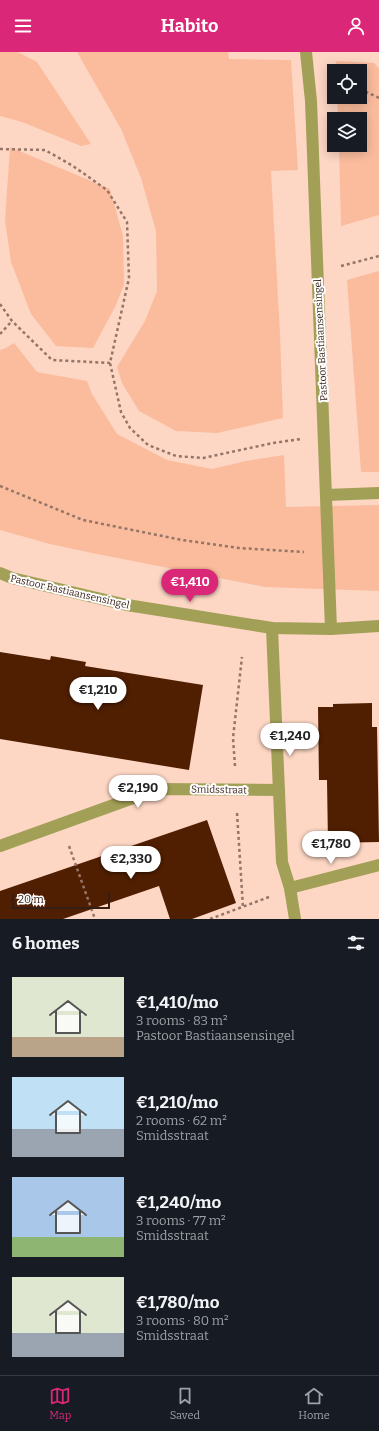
<!DOCTYPE html>
<html lang="en">
<head>
<meta charset="utf-8">
<style>
  body { margin:0; font-family:Bitter,serif; background:#20242c; color:#f1f3f6; height:100vh; display:flex; flex-direction:column; font-size:15px; white-space:nowrap }
  * { box-sizing:border-box; margin:0 }
  p { font-size:13px; color:#9ea1a6 }
  .icon { flex:none; width:22px; height:22px; fill:none; stroke:currentColor; stroke-width:2; stroke-linecap:round; stroke-linejoin:round }
  .map { position:relative; height:867px; overflow:hidden }
  .panel { display:flex; flex-direction:column; background:#171b24; flex:1 }
  .panel>* { flex:none }
  .fabs { position:absolute; left:327px; top:12px; display:grid; gap:8px }
  .fabs a { display:grid; place-items:center; width:40px; height:40px; border-radius:0px; background:#171b24; box-shadow:0 2px 10px #0003; font-size:20px }
  .scale { position:absolute; left:12px; bottom:10px; width:98px; box-sizing:border-box; padding-left:4px; border:2px solid #351e12; border-top:0; font-size:11px; line-height:14px; white-space:nowrap; color:#351e12; -webkit-text-stroke:3px #fff; paint-order:stroke }
  .price { position:absolute; translate:-50% -34px; padding:0 9px; border-radius:14px; background:#fff; color:#222; font-size:13px; line-height:26px; filter:drop-shadow(0 1px 2px #0008) }
  .price::after { content:''; position:absolute; left:50%; top:24px; width:12px; height:9px; margin-left:-6px; background:inherit; clip-path:polygon(0 0,100% 0,50% 100%) }
  .price.selected { background:#db2777; color:#fff }
  ul { padding:0; list-style:none }
  li { display:flex; align-items:center; gap:12px; height:100px; padding:0 12px }
  li span { display:grid; place-items:center; flex:none; width:112px; height:80px; border-radius:0px; color:#555 }
  li>.icon { margin-inline-start:auto }
  span .icon { width:48px; height:48px; fill:#fffc; stroke-width:1 }
  li b { font-size:17px }
  h2 { display:flex; justify-content:space-between; align-items:center; height:48px; padding:0 12px; font-size:17px }
  header { display:flex; justify-content:space-between; align-items:center; height:52px; padding:0 12px; background:#db2777; color:#fff; font-size:18px; font-weight:700 }
  .tabs { display:flex; justify-content:space-around; align-items:center; height:56px; border-top:1px solid #363941; background:#171b24; font-size:11px; color:#9ea1a6 }
  .tabs a { display:grid; justify-items:center; gap:2px }
  .tabs .selected { color:#db2777 }
  .map>svg:first-child { display:block }
  .green { fill:#fbbc9d }
  .building { fill:#501e01 }
  .lines { fill:none; stroke-linecap:round; stroke-linejoin:round }
  .path { stroke:#947567; stroke-width:2.5; stroke-dasharray:3 3; stroke-linecap:butt }
  .minor { stroke:#a29f56; stroke-width:12 }
  .labels { text-anchor:middle; stroke-width:4; stroke-linejoin:round; paint-order:stroke }
  .street-label { font-size:10px; fill:#351e12; stroke:#fff }
</style>
</head>
<body>
<header><svg class="icon" aria-label="menu" viewBox="0 0 24 24"><path d="M4 6h16M4 12h16M4 18h16"/></svg>Habito<svg class="icon" aria-label="person" viewBox="0 0 24 24"><circle cx="12" cy="8" r="4"/><path d="M4 21q1-7 8-7t8 7"/></svg></header>
<div class="map">
<svg width="379" height="867" viewBox="0 0 379 867">
  <rect width="100%" height="100%" fill="#fdd6c4"/>
  <g class="green">
    <path d="M0,0H18L37,10L91,92L81,94L22,70L0,64Z"/>
    <path d="M77,0H228L229,7L291,8L298,118L271,119L280,281L283,366L217,381L176,379L139,359L122,331L117,315L145,269L157,239L156,179L141,126L121,77Z"/>
    <path d="M336,9L374,11L379,16V163L341,174L339,93H360V67H338L337,45H360V19H336Z"/>
    <path d="M10,95L110,137L123,184L124,233L115,255L93,296L56,294L31,262L11,210L5,168Z"/>
    <path d="M379,219V420H361L347,228Z"/>
    <path d="M14,291L37,320L87,329L92,342L117,382L167,408L212,417L246,409L284,403L286,455L379,453V539L265,535L92,501L50,492L0,478V298L6,296Z"/>
  </g>
  <g class="building">
    <path d="M0,600L50,608L51,604L86,610L85,614L203,633L189,718L0,687Z"/>
    <path d="M372,651V675H377L379,790L328,791L327,728H319L318,655H333V652Z"/>
    <path d="M207,768L236,851L192,867H170L159,834L63,867H0V839Z"/>
  </g>
  <g class="lines">
    <g class="path">
      <path d="M360,37L379,46"/>
      <path d="M0,97L45,98L73,114L107,138L127,170L129,226L110,311L121,360L130,376L148,393L176,404L203,406L273,391L301,387"/>
      <path d="M341,214L379,204"/>
      <path d="M0,252L12,269L52,308L110,311"/>
      <path d="M0,282L12,269"/>
      <path d="M0,434L83,468L182,488L239,496L304,500"/>
      <path d="M235,714L233,686L242,605"/>
      <path d="M237,761L243,855"/>
      <path d="M69,794L95,867"/>
      <path d="M210,867L269,845"/>
    </g>
    <g class="minor">
      <path d="M306,0L311,49L331,577"/>
      <path d="M326,443L379,441"/>
      <path d="M0,521L12,526L127,553L272,576L331,577L379,574"/>
      <path d="M272,576L282,810L290,836L295,867"/>
      <path d="M0,794L158,737L279,738"/>
      <path d="M290,836L379,813"/>
    </g>
  </g>
  <g class="labels">
    <g class="street-label">
      <text transform="translate(320 288) rotate(-93)" y="4">Pastoor Bastiaansensingel</text>
      <text transform="translate(70 539) rotate(13)" y="4">Pastoor Bastiaansensingel</text>
      <text transform="translate(219 737) rotate(1)" y="4">Smidsstraat</text>
    </g>
  </g>
</svg>
<div class="fabs">
<a><svg class="icon" aria-label="locate" viewBox="0 0 24 24"><circle cx="12" cy="12" r="6"/><path d="M12 2v4M12 18v4M2 12h4M18 12h4"/></svg></a>
<a><svg class="icon" aria-label="layers" viewBox="0 0 24 24"><path d="M12 4l9 5-9 5-9-5zM3 14l9 5 9-5"/></svg></a>
</div>
<div class="scale">20 m</div>
<b class="price selected" style="left:190px;top:551px">€1,410</b>
<b class="price" style="left:98px;top:659px">€1,210</b>
<b class="price" style="left:290px;top:705px">€1,240</b>
<b class="price" style="left:138px;top:757px">€2,190</b>
<b class="price" style="left:331px;top:813px">€1,780</b>
<b class="price" style="left:131px;top:828px">€2,330</b>
</div>
<section class="panel">
<h2>6 homes<svg class="icon" aria-label="filters" viewBox="0 0 24 24"><path d="M4 7h16M4 17h16"/><circle cx="9" cy="7" r="2"/><circle cx="15" cy="17" r="2"/></svg></h2>
<ul>
<li><span style="background:linear-gradient(#dfe7d0 75%,#b9a48a 0)"><svg class="icon" aria-label="home" viewBox="0 0 24 24"><path d="M3 11l9-7 9 7M6 9v11h12V9"/></svg></span><div><b>€1,410/mo</b><p>3 rooms · 83 m²</p><p>Pastoor Bastiaansensingel</p></div></li>
<li><span style="background:linear-gradient(#bfe0f5 65%,#9aa5b1 0)"><svg class="icon" aria-label="home" viewBox="0 0 24 24"><path d="M3 11l9-7 9 7M6 9v11h12V9"/></svg></span><div><b>€1,210/mo</b><p>2 rooms · 62 m²</p><p>Smidsstraat</p></div></li>
<li><span style="background:linear-gradient(#a9c7e8 75%,#8fb573 0)"><svg class="icon" aria-label="home" viewBox="0 0 24 24"><path d="M3 11l9-7 9 7M6 9v11h12V9"/></svg></span><div><b>€1,240/mo</b><p>3 rooms · 77 m²</p><p>Smidsstraat</p></div></li>
<li><span style="background:linear-gradient(#dfe7d0 70%,#9aa5b1 0)"><svg class="icon" aria-label="home" viewBox="0 0 24 24"><path d="M3 11l9-7 9 7M6 9v11h12V9"/></svg></span><div><b>€1,780/mo</b><p>3 rooms · 80 m²</p><p>Smidsstraat</p></div></li>
</ul>
</section>
<nav class="tabs">
<a class="selected"><svg class="icon" aria-label="map" viewBox="0 0 24 24"><path d="M3 6l6-2 6 2 6-2v14l-6 2-6-2-6 2zM9 4v14M15 6v14"/></svg>Map</a>
<a><svg class="icon" aria-label="saved" viewBox="0 0 24 24"><path d="M7 4h10v16l-5-4-5 4z"/></svg>Saved</a>
<a><svg class="icon" aria-label="home" viewBox="0 0 24 24"><path d="M3 11l9-7 9 7M6 9v11h12V9"/></svg>Home</a>
</nav>
</body>
</html>
